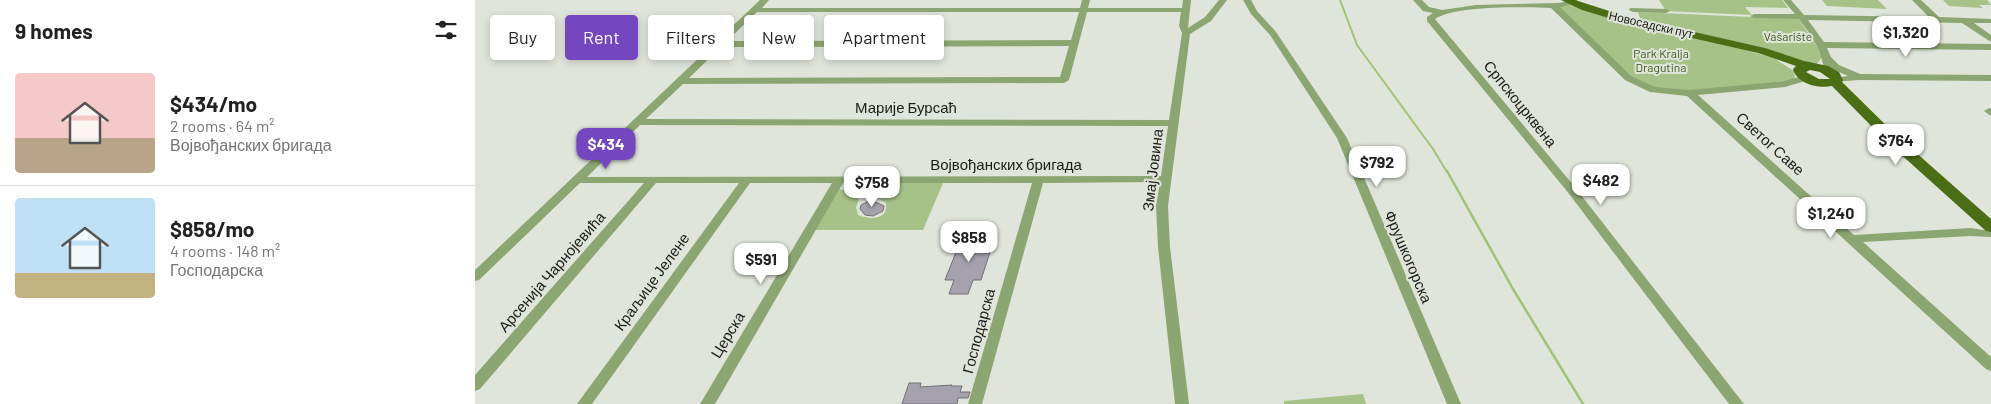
<!DOCTYPE html>
<html lang="en">
<head>
<meta charset="utf-8">
<style>
  body { margin:0; font-family:Barlow,sans-serif; background:#f6f6f6; color:#222; height:100vh; display:flex; flex-direction:column; font-size:19px; white-space:nowrap }
  * { box-sizing:border-box; margin:0 }
  p { font-size:16px; color:#767676 }
  .icon { flex:none; width:28px; height:28px; fill:none; stroke:currentColor; stroke-width:2; stroke-linecap:round; stroke-linejoin:round }
  .map { position:relative; flex:1; overflow:hidden }
  .details { display:flex; flex-direction:column; background:#fff; width:475px }
  .details>* { flex:none }
  .guide { position:absolute; left:15px; top:15px; width:475px; height:45px; display:flex; gap:10px }
  .price { position:absolute; translate:-50% -42px; padding:0 11px; border-radius:10px; background:#fff; color:#222; font-size:16px; line-height:32px; filter:drop-shadow(0 1px 2px #0008) }
  .price::after { content:''; position:absolute; left:50%; top:30px; width:15px; height:11px; margin-left:-8px; background:inherit; clip-path:polygon(0 0,100% 0,50% 100%) }
  .price.current { background:#7446bf; color:#fff }
  ul { padding:0; list-style:none }
  li { display:flex; align-items:center; gap:15px; height:125px; padding:0 15px }
  li+li { border-top:1px solid #e0e0e0 }
  li span { display:grid; place-items:center; flex:none; width:140px; height:100px; border-radius:5px; color:#555 }
  li>.icon { margin-inline-start:auto }
  span .icon { width:60px; height:60px; fill:#fffc; stroke-width:1 }
  li b { font-size:21px }
  h2 { display:flex; justify-content:space-between; align-items:center; height:60px; padding:0 15px; font-size:21px }
  .tag { padding:0 18px; border-radius:5px; background:#fff; box-shadow:0 2px 8px #0003; font-size:18px; line-height:45px }
  .tag.current { background:#7446bf; color:#fff }
  main { display:flex; flex:1; min-height:0 }
  .map>svg:first-child { display:block }
  .green { fill:#a6c287 }
  .lines { fill:none; stroke-linecap:round; stroke-linejoin:round }
  .stream-far1 { stroke:#9fc574; stroke-width:2 }
  .stream { stroke:#9fc574; stroke-width:2.5 }
  .building { fill:#a5a2ad; stroke:#726f79 }
  .minor { fill:#8ca671; fill-rule:evenodd }
  .major { fill:#4b6e15; fill-rule:evenodd }
  .labels { text-anchor:middle; stroke-width:4; stroke-linejoin:round; paint-order:stroke }
  .far-street-label { font-size:12px; fill:#1a1c18; stroke:#dfe5da }
  .far-park-label { font-size:12px; fill:#3e571e; stroke:#dfe5da }
  .street-label { font-size:15px; fill:#1a1c18; stroke:#dfe5da }
</style>
</head>
<body>
<main>
<section class="details">
<h2>9 homes<svg class="icon" aria-label="filters" viewBox="0 0 24 24"><path d="M4 7h16M4 17h16"/><circle cx="9" cy="7" r="2"/><circle cx="15" cy="17" r="2"/></svg></h2>
<ul>
<li><span style="background:linear-gradient(#f6c9c9 65%,#b9a48a 0)"><svg class="icon" aria-label="home" viewBox="0 0 24 24"><path d="M3 11l9-7 9 7M6 9v11h12V9"/></svg></span><div><b>$434/mo</b><p>2 rooms · 64 m²</p><p>Војвођанских бригада</p></div></li>
<li><span style="background:linear-gradient(#bfe0f5 75%,#c2b280 0)"><svg class="icon" aria-label="home" viewBox="0 0 24 24"><path d="M3 11l9-7 9 7M6 9v11h12V9"/></svg></span><div><b>$858/mo</b><p>4 rooms · 148 m²</p><p>Господарска</p></div></li>
</ul>
</section>
<div class="map">
<svg width="1516" height="404" viewBox="0 0 1516 404">
  <rect width="100%" height="100%" fill="#dfe5da"/>
  <g class="green">
    <path d="M1184,0H1307L1313,8L1270,7L1277,15L1191,11Z"/>
    <path d="M1347,0H1403L1412,9L1352,6Z"/>
    <path d="M1468,0H1512L1516,5H1504L1508,8L1474,6Z"/>
    <path d="M1096,2L1262,47L1300,59L1319,71L1320,77L1317,80L1215,93L1185,91L1153,78L1078,5Z"/>
    <path d="M1163,12L1324,19L1348,56L1342,64L1327,62L1166,21Z"/>
    <path d="M382,182L468,183L448,230H340L364,189L375,192L384,200L381,207L383,215C395,220 414,220 411,203L399,197L389,198L381,190Z"/>
    <path d="M888,394L891,404H809V401Z"/>
  </g>
  <g class="lines">
    <path class="stream-far1" d="M865,0L882,45L958,149L972,172"/>
    <path class="stream" d="M972,171L1038,289L1108,404"/>
  </g>
  <g class="building">
    <path d="M396,200L409,206L408,211L398,216L390,215L385,209L386,205Z"/>
    <path d="M498,232H516L512,243H518L506,280H498L493,294H474L479,280H470L485,242H494Z"/>
    <path d="M434,383H446L445,387L477,385L476,386H487L485,392H495L493,398H483L482,404H427Z"/>
  </g>
  <g class="lines">
    <g class="minor">
      <path d="M285,0H294L287,8H605L607,0H615L613,8H707L708,0H716L713,28L730,17L744,0H752L736,21L715,34L693,206L695,247L714,404H700L683,247L681,206L685,182L568,183L507,404H493L557,183H368L240,404H225L357,183H275L117,404H102L264,183H181L5,389L0,391V375L169,183H105L4,280L0,281V270ZM282,12H604L596,40L252,41ZM612,12H706L704,26L707,33L694,120L171,119L208,84L589,83L594,80ZM594,46L585,77L214,78L246,47ZM165,125L693,126L686,176L112,177Z"/>
      <path d="M768,0H776L782,11L801,32L872,138L986,404H972L862,138L795,35L776,14Z"/>
      <path d="M938,0H947L954,7L967,10L1001,5L1083,3L1103,0L1098,4L1085,7L1156,76L1180,87L1215,90L1309,81L1331,75L1334,76V80L1310,87L1223,95L1379,235L1495,228L1516,231V237L1495,236L1388,242L1516,357V371L1511,369L1212,96L1175,92L1150,80L1076,8C1050,7 981,5 960,19L1099,186L1269,404H1254L1091,190L952,21V17L958,13L948,11Z"/>
      <path d="M1308,0H1316L1329,15L1454,17L1437,0H1446L1464,17L1516,19V23H1499L1516,35V42L1487,23L1333,20L1349,42L1516,44V50L1352,48L1356,57L1364,65L1385,74L1516,75V81L1384,80L1359,82V78L1373,76L1357,69L1356,72H1350L1345,52L1335,34L1324,19L1279,18L1275,16L1279,14H1320Z"/>
      <path d="M1155,8L1191,9L1195,11L1191,13L1158,12L1154,10Z"/>
      <path d="M1514,108L1516,109V116L1509,111Z"/>
    </g>
    <path class="major" d="M1086,0H1100L1153,17L1290,48L1329,61L1353,66L1364,72L1368,80L1367,82L1421,135L1516,219V232L1511,231L1411,141L1357,86C1344,89 1322,84 1318,69L1321,66L1283,53L1147,22L1107,10ZM1335,70L1345,72L1355,79H1344L1331,72Z"/>
  </g>
  <g class="labels">
    <g class="far-street-label">
      <text transform="translate(1176 25) rotate(13)" y="4">Новосадски пут</text>
    </g>
    <g class="far-park-label">
      <text x="1313" y="41">Vašarište</text>
      <text x="1186" y="58">Park Kralja<tspan x="1186" dy="14">Dragutina</tspan></text>
    </g>
    <g class="street-label">
      <text transform="translate(1045 104) rotate(51)" y="5">Српскоцрквена</text>
      <text x="431" y="113">Марије Бурсаћ</text>
      <text transform="translate(1295 144) rotate(42)" y="5">Светог Саве</text>
      <text x="531" y="170">Војвођанских бригада</text>
      <text transform="translate(678 170) rotate(-83)" y="5">Змај Јовина</text>
      <text transform="translate(933 257) rotate(67)" y="5">Фрушкогорска</text>
      <text transform="translate(77 272) rotate(-49)" y="5">Арсенија Чарнојевића</text>
      <text transform="translate(177 282) rotate(-54)" y="5">Краљице Јелене</text>
      <text transform="translate(504 331) rotate(-75)" y="5">Господарска</text>
      <text transform="translate(253 335) rotate(-59)" y="5">Церска</text>
    </g>
  </g>
</svg>
<b class="price" style="left:1431px;top:58px">$1,320</b>
<b class="price" style="left:1421px;top:166px">$764</b>
<b class="price current" style="left:131px;top:170px">$434</b>
<b class="price" style="left:902px;top:188px">$792</b>
<b class="price" style="left:1126px;top:206px">$482</b>
<b class="price" style="left:397px;top:208px">$758</b>
<b class="price" style="left:1356px;top:239px">$1,240</b>
<b class="price" style="left:494px;top:263px">$858</b>
<b class="price" style="left:286px;top:285px">$591</b>
<div class="guide">
<a class="tag">Buy</a>
<a class="tag current">Rent</a>
<a class="tag">Filters</a>
<a class="tag">New</a>
<a class="tag">Apartment</a>
</div>
</div>
</main>
</body>
</html>
